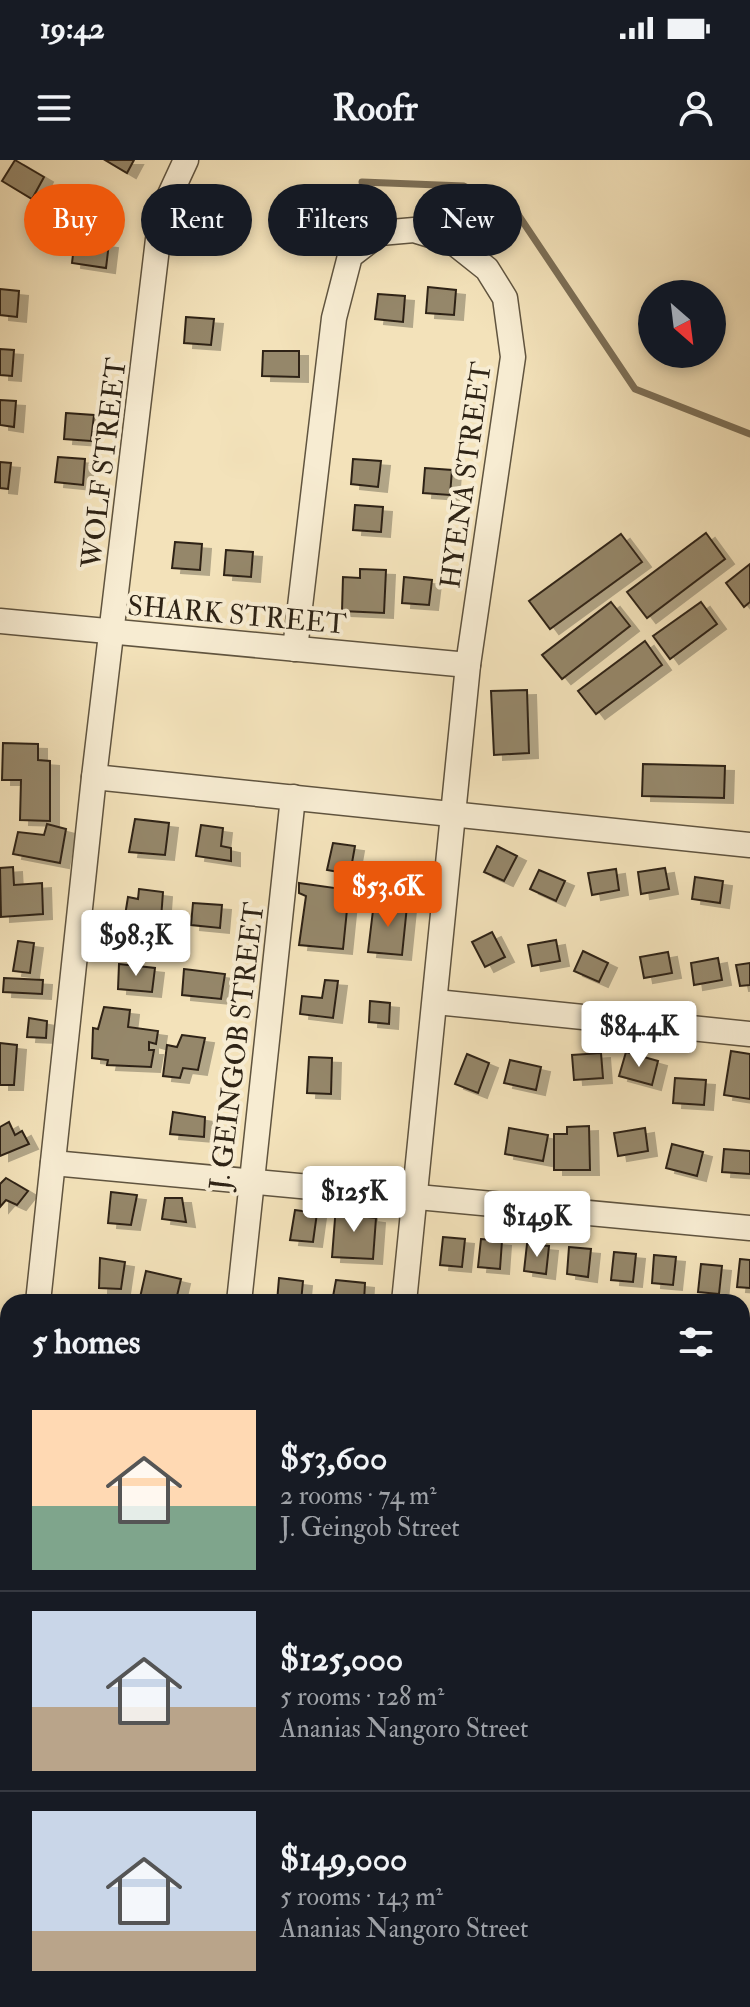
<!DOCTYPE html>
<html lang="en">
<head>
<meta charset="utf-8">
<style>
  body { margin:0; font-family:"IM FELL Double Pica",serif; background:#242831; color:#f1f3f6; height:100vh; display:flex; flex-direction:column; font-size:30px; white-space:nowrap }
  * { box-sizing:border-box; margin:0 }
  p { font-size:26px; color:#9ea1a6 }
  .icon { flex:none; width:44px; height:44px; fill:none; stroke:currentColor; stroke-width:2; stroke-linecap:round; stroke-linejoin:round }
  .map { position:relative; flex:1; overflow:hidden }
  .side { position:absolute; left:0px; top:1134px; width:750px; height:714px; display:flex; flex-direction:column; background:#171b24; border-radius:24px 24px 0 0; box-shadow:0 4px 12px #0003 }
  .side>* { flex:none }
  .guide { position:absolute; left:24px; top:24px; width:702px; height:72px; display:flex; gap:16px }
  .needle { width:52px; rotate:152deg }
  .controls { position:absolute; left:638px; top:120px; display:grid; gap:16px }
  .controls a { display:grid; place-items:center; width:88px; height:88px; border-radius:50%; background:#171b24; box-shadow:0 4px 12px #0003; font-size:40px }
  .price { position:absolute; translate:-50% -68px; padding:0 18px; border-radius:8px; background:#fff; color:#222; font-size:26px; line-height:52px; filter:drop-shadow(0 2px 4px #0008) }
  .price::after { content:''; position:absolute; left:50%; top:48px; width:24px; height:18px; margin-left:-12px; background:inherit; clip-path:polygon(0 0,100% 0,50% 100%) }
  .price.on { background:#ea580c; color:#fff }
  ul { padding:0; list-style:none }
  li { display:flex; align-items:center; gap:24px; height:200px; padding:0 32px }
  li+li { border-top:2px solid #363941 }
  li span { display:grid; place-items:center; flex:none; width:224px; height:160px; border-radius:0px; color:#555 }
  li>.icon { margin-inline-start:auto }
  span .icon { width:96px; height:96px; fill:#fffc; stroke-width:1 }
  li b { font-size:34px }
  h2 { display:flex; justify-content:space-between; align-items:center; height:96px; padding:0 32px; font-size:34px }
  .chip { padding:0 28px; border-radius:36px; background:#171b24; box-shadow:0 4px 12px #0003; font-size:28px; line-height:72px }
  .chip.on { background:#ea580c; color:#fff }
  .status { display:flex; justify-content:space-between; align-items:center; height:56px; padding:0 40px; background:#171b24; direction:ltr }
  .status svg { height:22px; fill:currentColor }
  header { display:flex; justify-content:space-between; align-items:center; height:104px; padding:0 32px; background:#171b24; font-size:36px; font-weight:700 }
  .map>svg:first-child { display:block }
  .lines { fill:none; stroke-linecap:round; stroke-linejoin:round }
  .stream { stroke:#7c6f57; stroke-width:7 }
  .building { fill:#95876b; stroke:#2f2416; stroke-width:2; filter:url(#shadow) }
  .minor-casing { stroke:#60543f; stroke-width:27 }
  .tertiary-casing { stroke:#60543f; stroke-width:35 }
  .minor { stroke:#f7ecd2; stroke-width:24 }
  .tertiary { stroke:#f7ecd2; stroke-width:32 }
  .labels { text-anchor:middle; stroke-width:8; stroke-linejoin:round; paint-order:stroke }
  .street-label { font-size:28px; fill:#2f2416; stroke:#f7ecd2 }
</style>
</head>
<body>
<div class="status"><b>19:42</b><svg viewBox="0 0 49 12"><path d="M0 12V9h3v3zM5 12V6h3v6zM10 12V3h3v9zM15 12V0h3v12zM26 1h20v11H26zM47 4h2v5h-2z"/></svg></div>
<header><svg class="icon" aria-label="menu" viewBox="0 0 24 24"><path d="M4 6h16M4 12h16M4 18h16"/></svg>Roofr<svg class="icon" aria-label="person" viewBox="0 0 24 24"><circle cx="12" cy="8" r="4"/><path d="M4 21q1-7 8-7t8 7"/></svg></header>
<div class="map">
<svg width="750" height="1847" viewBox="0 0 750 1847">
  <defs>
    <filter id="shadow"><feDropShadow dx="9" dy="5" stdDeviation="0" flood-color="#0004"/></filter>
  </defs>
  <rect width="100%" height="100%" fill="#f3e2ba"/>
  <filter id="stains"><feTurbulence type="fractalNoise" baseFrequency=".0025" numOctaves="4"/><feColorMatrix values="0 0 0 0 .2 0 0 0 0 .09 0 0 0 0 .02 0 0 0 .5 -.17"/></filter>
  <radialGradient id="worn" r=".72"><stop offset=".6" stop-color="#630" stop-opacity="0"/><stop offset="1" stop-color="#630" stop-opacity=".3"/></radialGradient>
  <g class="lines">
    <path class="stream" d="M362,22L464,26L517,53L635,229L750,274"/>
  </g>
  <g class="building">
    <path d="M15,0L44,17L32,39L2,21Z"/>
    <path d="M105,0H134L127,13Z"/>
    <path d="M75,78L109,83L106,108L72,103Z"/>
    <path d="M428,127L456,130L454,155L426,153Z"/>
    <path d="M0,129L19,131L17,157L0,155Z"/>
    <path d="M378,134L405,136L403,162L375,159Z"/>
    <path d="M186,157L214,159L211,185L184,183Z"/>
    <path d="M0,189L14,190L12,216L0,215Z"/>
    <path d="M263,191H299V217L262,216Z"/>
    <path d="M0,240L16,241L14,267L0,265Z"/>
    <path d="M66,253L94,255L91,281L64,279Z"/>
    <path d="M58,297L85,299L83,325L55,322Z"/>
    <path d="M353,299L381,301L378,327L351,324Z"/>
    <path d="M0,302L11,303L8,329L0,328Z"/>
    <path d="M425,308L452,310L450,335L423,333Z"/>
    <path d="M355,345L383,347L381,372L353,370Z"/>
    <path d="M706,373L725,399L647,458L627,432Z"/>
    <path d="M621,374L642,402L550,469L529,441Z"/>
    <path d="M175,382L202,384L200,410L172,408Z"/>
    <path d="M226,390L253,392L251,417L224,415Z"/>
    <path d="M750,404V442L744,447L726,423Z"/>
    <path d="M360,409L386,410L384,453L342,451L343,417L360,418Z"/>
    <path d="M404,417L432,420L429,445L402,443Z"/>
    <path d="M611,442L630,466L562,519L542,495Z"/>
    <path d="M701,442L717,464L670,499L653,476Z"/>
    <path d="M645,481L662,505L596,554L578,531Z"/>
    <path d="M527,530L529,593L494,595L491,531Z"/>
    <path d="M3,583L38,584V600L50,601V661L20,660L21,620H2Z"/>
    <path d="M643,604L725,606L724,638L642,636Z"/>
    <path d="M135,659L169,663L165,695L129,692Z"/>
    <path d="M47,664L66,669L60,703L13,694L18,672L44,675Z"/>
    <path d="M201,665L223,668L221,686L231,688V701L196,696Z"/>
    <path d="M333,683L355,686L350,714L327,710Z"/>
    <path d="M497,686L517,696L504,721L484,712Z"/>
    <path d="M13,707L14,725L42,723L43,754L1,757L0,708Z"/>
    <path d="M665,708L669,729L641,734L638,712Z"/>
    <path d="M616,709L619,730L592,735L588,713Z"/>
    <path d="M539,710L565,721L556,741L530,729Z"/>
    <path d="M695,717L723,721L720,743L692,739Z"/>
    <path d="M299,723L349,730L343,789L299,785L306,736L299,733Z"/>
    <path d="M139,729L163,732L161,759L151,758V772L123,768L128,737L138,739Z"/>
    <path d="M374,742L407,746L402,795L368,792Z"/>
    <path d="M193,743L222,745L220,768L191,765Z"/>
    <path d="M492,772L505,797L485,807L472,782Z"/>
    <path d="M556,780L560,801L532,806L528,785Z"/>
    <path d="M18,781L34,783L30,813L13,811Z"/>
    <path d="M583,791L608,803L599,822L574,811Z"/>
    <path d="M668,792L672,813L644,818L640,797Z"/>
    <path d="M718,798L722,820L694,825L691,803Z"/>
    <path d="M750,803V825L740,826L736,805Z"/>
    <path d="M119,804L155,808L152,832L118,829Z"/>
    <path d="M184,809L225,814L221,839L182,835Z"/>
    <path d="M4,818L43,820L42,834L3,832Z"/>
    <path d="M325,820L338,821L333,858L300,854L302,836L322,838Z"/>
    <path d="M370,841L390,843L389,864L369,862Z"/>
    <path d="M104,847L130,850L128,867L158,871L156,884L149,882V890H154L151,907L107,905L108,900L92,898L93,868L98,869Z"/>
    <path d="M29,858L47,861L46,878L27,877Z"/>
    <path d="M182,875L205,878L198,910L183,908L180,918L163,916L167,885L177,887Z"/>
    <path d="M0,883L17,885L14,925H0Z"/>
    <path d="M731,891L750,894V939L724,935Z"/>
    <path d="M626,892L658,901L652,925L619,916Z"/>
    <path d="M601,893L603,918L574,920L572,895Z"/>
    <path d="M467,894L489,903L478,933L455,924Z"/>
    <path d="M309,897L332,898L331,934L307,933Z"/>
    <path d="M510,900L541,907L536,930L504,923Z"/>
    <path d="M675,918L706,920L704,945L673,943Z"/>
    <path d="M173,952L205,957L204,977L170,974Z"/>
    <path d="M9,962L15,975L22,971L29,984L0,996V967Z"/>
    <path d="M589,966L590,1010H554V974H567V967Z"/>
    <path d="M509,968L548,975L543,1001L505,994Z"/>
    <path d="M645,968L648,991L618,996L614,973Z"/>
    <path d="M672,984L703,992L697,1016L666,1008Z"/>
    <path d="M724,989L750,991V1014L722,1012Z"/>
    <path d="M6,1018L28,1031L17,1045L6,1040L0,1047V1024Z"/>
    <path d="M111,1032L137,1035L131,1065L108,1063Z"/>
    <path d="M165,1038H182L186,1062L162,1059Z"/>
    <path d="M336,1046L368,1050V1057L376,1058L373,1099L332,1097Z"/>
    <path d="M295,1050L317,1053L313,1082L290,1080Z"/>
    <path d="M443,1077L465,1079L462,1107L440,1105Z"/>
    <path d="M481,1079L502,1081L500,1109L478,1107Z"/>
    <path d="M527,1084L549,1086L546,1114L524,1111Z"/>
    <path d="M569,1087L591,1089L588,1117L567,1114Z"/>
    <path d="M614,1092L636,1094L633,1122L611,1120Z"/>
    <path d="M654,1095L676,1097L673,1125L652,1123Z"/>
    <path d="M100,1098L125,1102L121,1129L99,1128Z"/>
    <path d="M740,1099L750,1100V1128L737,1127Z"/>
    <path d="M701,1104L722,1106L719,1134L698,1132Z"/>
    <path d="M146,1111L181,1119L177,1136L188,1138L187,1142H139Z"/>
    <path d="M279,1118L303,1121L301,1142H277Z"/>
    <path d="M336,1120L365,1123L364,1142H332Z"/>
    <path d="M742,1190L750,1191V1219L742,1218Z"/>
    <path d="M28,1840H59V1847H27Z"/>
  </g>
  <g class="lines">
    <g class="minor-casing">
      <g id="minor">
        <path d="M0,461L468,505"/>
        <path d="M295,489L334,158L350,96L380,73L414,70L453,82L487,109L505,138L513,197L468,505L404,1142"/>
        <path d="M94,617L750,685"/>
        <path d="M436,842L750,874"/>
        <path d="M53,1003L750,1068"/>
        <path d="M38,1142L94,617L161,54L186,0"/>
        <path d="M239,1142L293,637"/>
        <path d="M742,1260L750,1261"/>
        <path d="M8,1417L1,1482L8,1580"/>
        <path d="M742,1426L750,1357"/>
        <path d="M742,1599L750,1664"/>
        <path d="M462,1847L463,1840"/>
      </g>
    </g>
    <g class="tertiary-casing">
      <g id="tertiary">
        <path d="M0,1783L8,1784"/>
        <path d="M515,1840L587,1847"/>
      </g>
    </g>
    <use href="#minor" class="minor"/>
    <use href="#tertiary" class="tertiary"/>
  </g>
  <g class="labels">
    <g class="street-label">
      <text transform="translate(103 303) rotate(-83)" y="10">WOLF STREET</text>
      <text transform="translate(465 315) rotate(-82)" y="10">HYENA STREET</text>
      <text transform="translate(237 454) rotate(5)" y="10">SHARK STREET</text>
      <text transform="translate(236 886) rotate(-83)" y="10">J. GEINGOB STREET</text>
    </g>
  </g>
  <rect width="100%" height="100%" filter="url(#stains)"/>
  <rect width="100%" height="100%" fill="url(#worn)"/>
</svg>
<div class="controls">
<a><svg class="needle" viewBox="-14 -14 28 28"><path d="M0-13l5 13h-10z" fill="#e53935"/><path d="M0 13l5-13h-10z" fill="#9ea1a6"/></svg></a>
</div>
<b class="price on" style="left:388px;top:769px">$53.6K</b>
<b class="price" style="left:136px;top:818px">$98.3K</b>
<b class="price" style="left:639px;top:909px">$84.4K</b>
<b class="price" style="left:354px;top:1074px">$125K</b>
<b class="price" style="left:537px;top:1099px">$149K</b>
<div class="guide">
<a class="chip on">Buy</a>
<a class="chip">Rent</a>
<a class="chip">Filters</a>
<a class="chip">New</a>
</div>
<section class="side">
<h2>5 homes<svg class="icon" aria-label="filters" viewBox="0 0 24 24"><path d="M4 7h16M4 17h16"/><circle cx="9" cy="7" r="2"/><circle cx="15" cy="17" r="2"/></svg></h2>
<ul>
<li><span style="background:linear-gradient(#ffd9b3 60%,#7fa58c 0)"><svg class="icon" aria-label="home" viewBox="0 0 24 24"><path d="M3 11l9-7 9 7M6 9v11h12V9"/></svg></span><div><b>$53,600</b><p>2 rooms · 74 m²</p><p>J. Geingob Street</p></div></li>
<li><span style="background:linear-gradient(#c9d6e8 60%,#b9a48a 0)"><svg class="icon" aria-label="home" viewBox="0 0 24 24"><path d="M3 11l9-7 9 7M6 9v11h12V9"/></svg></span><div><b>$125,000</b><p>5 rooms · 128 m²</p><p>Ananias Nangoro Street</p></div></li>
<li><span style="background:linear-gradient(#c9d6e8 75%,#b9a48a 0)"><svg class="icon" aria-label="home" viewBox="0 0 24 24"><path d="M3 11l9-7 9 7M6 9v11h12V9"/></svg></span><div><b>$149,000</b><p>5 rooms · 143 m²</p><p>Ananias Nangoro Street</p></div></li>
</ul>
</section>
</div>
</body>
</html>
